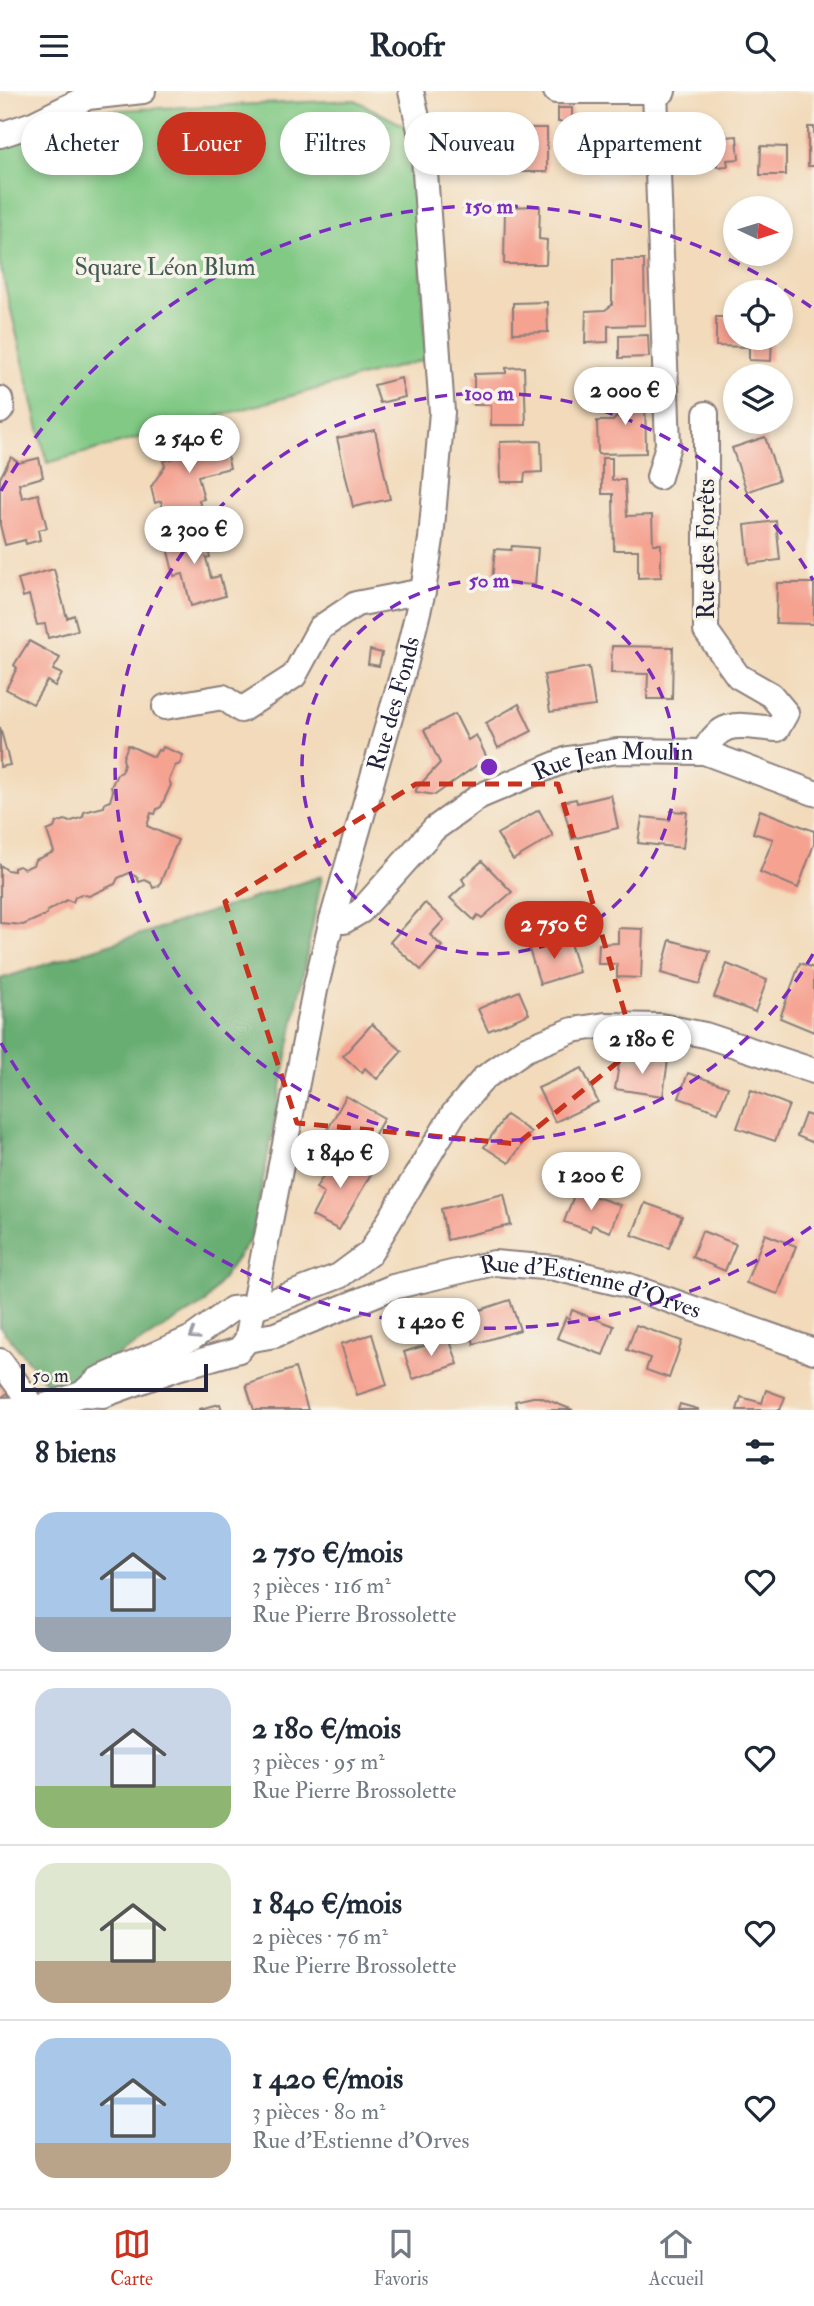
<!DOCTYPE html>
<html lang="fr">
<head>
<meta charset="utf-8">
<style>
  body { margin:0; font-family:"IM FELL Double Pica",serif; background:#f2f2f3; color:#1f2937; height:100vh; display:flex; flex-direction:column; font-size:26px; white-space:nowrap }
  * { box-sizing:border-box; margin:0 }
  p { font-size:23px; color:#747a83 }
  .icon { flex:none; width:38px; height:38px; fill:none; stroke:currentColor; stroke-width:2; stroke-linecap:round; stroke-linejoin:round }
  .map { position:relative; height:1319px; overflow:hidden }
  .drawer { display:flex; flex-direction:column; background:#fff; flex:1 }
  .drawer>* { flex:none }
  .guide { position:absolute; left:21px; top:21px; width:774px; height:63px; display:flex; gap:14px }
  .needle { width:46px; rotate:94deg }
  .tools { position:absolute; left:723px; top:105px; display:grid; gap:14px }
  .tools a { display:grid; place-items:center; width:70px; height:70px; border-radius:50%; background:#fff; box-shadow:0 4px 10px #0003; font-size:35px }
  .scale { position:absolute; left:21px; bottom:18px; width:187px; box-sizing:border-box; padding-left:7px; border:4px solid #22223b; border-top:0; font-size:19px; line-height:24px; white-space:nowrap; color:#22223b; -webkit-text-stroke:5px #f7f3e8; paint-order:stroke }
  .price { position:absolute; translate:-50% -60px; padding:0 16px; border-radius:24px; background:#fff; color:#222; font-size:23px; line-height:46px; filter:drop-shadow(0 2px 4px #0008) }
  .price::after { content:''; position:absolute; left:50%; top:42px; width:21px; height:16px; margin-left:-10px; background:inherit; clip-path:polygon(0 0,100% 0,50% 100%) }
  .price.selected { background:#c8321e; color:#fff }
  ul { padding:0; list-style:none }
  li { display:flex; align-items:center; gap:21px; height:175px; padding:0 35px }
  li+li { border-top:2px solid #e0e1e3 }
  li span { display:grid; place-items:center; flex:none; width:196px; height:140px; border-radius:21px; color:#555 }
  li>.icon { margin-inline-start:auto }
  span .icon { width:84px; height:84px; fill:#fffc; stroke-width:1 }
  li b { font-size:30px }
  h2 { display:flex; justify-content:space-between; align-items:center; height:84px; padding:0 35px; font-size:30px }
  .chip { padding:0 24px; border-radius:32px; background:#fff; box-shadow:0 4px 10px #0003; font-size:24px; line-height:63px }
  .chip.selected { background:#c8321e; color:#fff }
  header { display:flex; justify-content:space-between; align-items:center; height:91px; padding:0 35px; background:#fff; font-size:32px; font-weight:700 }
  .tabs { display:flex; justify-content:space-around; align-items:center; height:98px; border-top:2px solid #e0e1e3; background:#fff; font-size:19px; color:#747a83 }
  .tabs a { display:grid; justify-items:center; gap:4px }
  .tabs .selected { color:#c8321e }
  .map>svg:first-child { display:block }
  .green { fill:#81c985; stroke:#527660; stroke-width:2 }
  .forest { fill:#68ad72; stroke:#456856; stroke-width:2 }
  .building { fill:#f5a291 }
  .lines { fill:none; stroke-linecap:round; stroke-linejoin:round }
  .minor-casing { stroke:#8a7e7a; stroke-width:28 }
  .minor { stroke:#fff; stroke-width:24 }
  .oneway { stroke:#9c9ca7 }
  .marked { fill:none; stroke:#c8321e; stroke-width:5; stroke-dasharray:14 9; stroke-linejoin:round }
  .ring { fill:none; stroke:#7b2cbf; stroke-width:3.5; stroke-dasharray:12 9 }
  .labels { text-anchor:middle; stroke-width:7; stroke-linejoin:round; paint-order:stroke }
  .park-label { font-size:24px; fill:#435c55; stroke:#f7f3e8 }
  .street-label { font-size:24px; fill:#22223b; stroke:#f7f3e8 }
  .centre { fill:#7b2cbf; stroke:#f7f3e8; stroke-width:3.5 }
  .ring-label { font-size:21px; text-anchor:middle; font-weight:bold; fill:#7b2cbf; stroke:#f7f3e8; stroke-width:7; stroke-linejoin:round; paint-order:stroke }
</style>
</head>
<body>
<header><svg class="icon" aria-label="menu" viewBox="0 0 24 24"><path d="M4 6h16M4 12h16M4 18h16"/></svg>Roofr<svg class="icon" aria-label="search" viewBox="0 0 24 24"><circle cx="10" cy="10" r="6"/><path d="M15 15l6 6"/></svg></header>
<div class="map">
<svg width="814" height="1319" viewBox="0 0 814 1319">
  <rect width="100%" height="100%" fill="#f7f3e8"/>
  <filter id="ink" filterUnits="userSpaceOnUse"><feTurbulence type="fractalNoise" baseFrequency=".0143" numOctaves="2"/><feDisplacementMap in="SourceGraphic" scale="14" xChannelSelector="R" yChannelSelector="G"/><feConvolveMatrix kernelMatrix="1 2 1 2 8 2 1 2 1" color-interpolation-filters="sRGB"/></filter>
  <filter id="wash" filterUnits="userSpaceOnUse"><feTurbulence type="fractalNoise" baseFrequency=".00686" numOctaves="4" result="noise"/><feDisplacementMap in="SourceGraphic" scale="28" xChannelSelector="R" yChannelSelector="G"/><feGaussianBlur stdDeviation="1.57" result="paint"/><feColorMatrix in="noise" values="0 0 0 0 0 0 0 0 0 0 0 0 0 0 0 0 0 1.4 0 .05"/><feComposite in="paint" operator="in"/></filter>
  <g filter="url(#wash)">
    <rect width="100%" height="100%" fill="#f2daba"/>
    <path class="green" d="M355,9L410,38L419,125L426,268L47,372L0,173V55L91,20Z"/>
    <path class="forest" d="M322,785L252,1146L205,1212L55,1302L0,1236V888Z"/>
    <g id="blocks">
      <g class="building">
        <rect x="558" y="17" width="14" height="14"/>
        <rect x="808" y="36" width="6" height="39"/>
        <path d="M526,37H547V81H504L503,48H525Z"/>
        <path d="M725,40L726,46L737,45L739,68L727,69L728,75L717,76V69L696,71L694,42Z"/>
        <path d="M577,41H621V57L643,58V80H577Z"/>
        <path d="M761,55L786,56V84H760Z"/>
        <path d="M540,115L539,148L547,149L546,173H504L505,116Z"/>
        <path d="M612,169H644L645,234L608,235V251L585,252L586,220L605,219L612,214Z"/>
        <path d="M547,211L548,241L513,242V212Z"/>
        <path d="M716,226H735V247H772L771,270L749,269V256L716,255Z"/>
        <path d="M648,244L649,266L619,267V245Z"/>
        <path d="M524,276L526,334H491V314H474V283L506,282V277Z"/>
        <path d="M401,287L405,306L380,312L374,294Z"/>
        <path d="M645,301L646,362L598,363L597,330H613L619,323L618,302Z"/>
        <path d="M752,331H769L762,339L755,341Z"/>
        <path d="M375,339L390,408L353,416L337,347Z"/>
        <path d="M222,342L230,377L198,385L204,408L199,409L201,417L165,426L161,410L155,412L151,396L165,375L163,370L182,365L179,357L194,353L193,349Z"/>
        <path d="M765,346L779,389L747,401L732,357Z"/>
        <path d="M541,350L542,381L525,382L524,391H501L500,351Z"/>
        <path d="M11,366L19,372L39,367L43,386L19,393L22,407L38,403L47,437L38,439L40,449L26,453L25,449L5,454L0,434V387Z"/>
        <path d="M602,367H612V389H625L627,425L652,424L653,453H661V486L638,487V459H614L613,403H602Z"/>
        <path d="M776,430L780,469L749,473L745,434Z"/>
        <path d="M202,437L210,466L206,467L211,487L220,485L225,505L191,515L183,483L174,485L165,448Z"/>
        <path d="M512,455L538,457L535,494L492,491L495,458L511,459Z"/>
        <path d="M54,478L67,527L74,524L78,539L48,547L45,533L37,534L29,504L23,506L18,488Z"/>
        <path d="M777,492H814V533L776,532Z"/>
        <path d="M29,550L60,567L53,579L62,583L55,595L47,590L33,613L6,598L17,577L14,574Z"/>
        <path d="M612,555L673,556L672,608H647L648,583L611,582Z"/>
        <path d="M370,559L382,562L379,575L368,573Z"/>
        <path d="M589,576L595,615L550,621L544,584Z"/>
        <path d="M519,613L532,640L498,657L486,632Z"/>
        <path d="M455,623L468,649L476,644L487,667L435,704L416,701V698L440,672L424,639Z"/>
        <path d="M0,636L10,674L0,676Z"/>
        <path d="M128,654L154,666L158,659L161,660L163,656L183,664L180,673L175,675L169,689L171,694L161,716L157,718L155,723L151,722L147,735L178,749L159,795L153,797L151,792L145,789L139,791L137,786L129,782L118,787L115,793L89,805L81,803L75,806L73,811L67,809L48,820L46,824L23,834L0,832V774L7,779L14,780V777L19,775L24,778L33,774L35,769L54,761L47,740L54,737L56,732L65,729L69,731L83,726L84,721L104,716L105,712L110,710L113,700L111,696L117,683L122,681L124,672L123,667Z"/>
        <path d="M611,704L618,737L572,748L562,711L576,708L577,712Z"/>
        <path d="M539,719L553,745L513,769L497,743Z"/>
        <path d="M760,719L814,740V753L798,797L760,781L773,748L753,742Z"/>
        <path d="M671,720L687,721L683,757L638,752L642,726L670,729Z"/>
        <path d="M482,770L512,801L482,827L478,824L474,829L450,807L465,793L462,788Z"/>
        <path d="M425,812L444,829L430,844L442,855L421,879L390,851Z"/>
        <path d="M618,837L643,838L641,887L617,886V873H598L599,853L618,852Z"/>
        <path d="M568,846L579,881L540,893L529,858Z"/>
        <path d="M670,849L710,860L700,893L661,882Z"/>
        <path d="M800,872L814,877V941L780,927Z"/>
        <path d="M727,873L767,889L755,921L714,906Z"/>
        <path d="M519,900L529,923L488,940L478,918Z"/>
        <path d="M372,933L402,960L377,988L365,977L362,982L343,965Z"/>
        <path d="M649,966L668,969L663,1005L615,998L620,967L649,971Z"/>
        <path d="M582,977L598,1011L555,1031L538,997Z"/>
        <path d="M688,982L728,996L718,1021L679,1007Z"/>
        <path d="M751,999L789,1014L775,1050L737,1037Z"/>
        <path d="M346,1005L384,1027L371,1050L367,1047L361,1057L328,1038Z"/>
        <path d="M805,1023L814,1026V1052L797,1045Z"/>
        <path d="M506,1024L531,1041L509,1072L484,1056Z"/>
        <path d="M337,1061L372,1081L339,1139L312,1125L324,1102L316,1097Z"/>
        <path d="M576,1099L620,1114L610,1141L592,1134L590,1140L564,1131Z"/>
        <path d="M504,1103L511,1134L447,1149L441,1118Z"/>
        <path d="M645,1112L682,1125L669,1157L632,1144Z"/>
        <path d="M702,1140L736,1153L725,1180L692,1166Z"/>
        <path d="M765,1143L796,1155L778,1203L746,1192Z"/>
        <path d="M510,1209L520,1239L474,1253L465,1224Z"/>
        <path d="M572,1219L614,1235L603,1264L557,1247L566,1226L569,1228Z"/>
        <path d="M636,1234L682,1250L669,1287L646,1279L650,1267L627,1259Z"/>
        <path d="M372,1243L387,1294L357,1304L341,1253Z"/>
        <path d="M449,1247L458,1273L413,1288L404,1261Z"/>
        <path d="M295,1277L308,1319H254L246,1294Z"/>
        <path d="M0,1291L8,1302L0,1307Z"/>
        <path d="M766,1299L785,1306L780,1319H737L741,1306L762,1312Z"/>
        <path d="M533,1306H540L573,1319H517L515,1310Z"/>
        <path d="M220,1313L222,1319H199V1318Z"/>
        <path d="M680,1313L698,1318V1319H678Z"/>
      </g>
    </g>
  </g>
  <g filter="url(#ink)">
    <use href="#blocks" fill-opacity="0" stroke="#8a7e7a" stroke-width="2"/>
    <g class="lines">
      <g class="minor-casing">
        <g id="minor">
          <path d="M556,0H663"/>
          <path d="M655,0L668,354L659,386"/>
          <path d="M0,44L33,33L88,6L143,0"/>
          <path d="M0,308L2,317L0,320"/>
          <path d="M165,616L223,606L241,619L294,585L320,537L356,513L423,500"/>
          <path d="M704,661C722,625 743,636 777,638L786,622L771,604L738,585L706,540V323"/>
          <path id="s1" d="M332,829L344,830L361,820L434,738L480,705L568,668L617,660L704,661L814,702"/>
          <path id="s2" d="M247,1249L275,1244L393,1196L494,1172L555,1177L623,1193L814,1260"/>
          <path d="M0,1270L36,1319"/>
          <path d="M82,1303L97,1289L192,1247L232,1218L254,1216L279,1208L339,1185L370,1162L454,1022L484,987L526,958L573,939L605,934L660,935L705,944L814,980"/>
          <path id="s3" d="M0,1319L36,1318L82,1303L103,1304L177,1277L239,1259L247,1249L315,899L332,829L405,574L423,500L431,448L442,321L423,53L411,0"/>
        </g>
      </g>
      <use href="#minor" class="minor"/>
    </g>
    <defs><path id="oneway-chevron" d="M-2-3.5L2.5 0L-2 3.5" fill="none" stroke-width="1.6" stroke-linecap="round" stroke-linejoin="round" transform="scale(1.75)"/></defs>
    <use class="oneway" href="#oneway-chevron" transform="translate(194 1244) rotate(148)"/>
  </g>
  <path class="marked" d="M416,693H558L635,957L517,1053L297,1032L225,811Z"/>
  <g class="ring">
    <circle cx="489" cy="676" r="187"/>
    <path d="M813 863A374 374 0 1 1 813 489"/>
    <path d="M811 1136A561 561 0 0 1 1 952M1 400A561 561 0 0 1 811 216"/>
  </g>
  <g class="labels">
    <g class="park-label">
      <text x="165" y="184">Square Léon Blum</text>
    </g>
    <g class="street-label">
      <text transform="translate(706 458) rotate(-90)" y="8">Rue des Forêts</text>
      <text dy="8" stroke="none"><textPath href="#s3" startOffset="915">Rue des Fonds</textPath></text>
      <text dy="8" stroke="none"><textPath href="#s1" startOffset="338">Rue Jean Moulin</textPath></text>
      <text dy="8" stroke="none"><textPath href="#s2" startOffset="359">Rue d'Estienne d'Orves</textPath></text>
    </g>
  </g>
  <circle cx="489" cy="676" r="10" class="centre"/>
  <g class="ring-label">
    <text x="489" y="122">150 m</text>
    <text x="489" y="309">100 m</text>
    <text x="489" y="496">50 m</text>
  </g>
</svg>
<div class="tools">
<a><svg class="needle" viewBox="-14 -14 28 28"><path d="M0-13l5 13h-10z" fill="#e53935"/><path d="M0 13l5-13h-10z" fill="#747a83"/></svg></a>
<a><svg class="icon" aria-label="locate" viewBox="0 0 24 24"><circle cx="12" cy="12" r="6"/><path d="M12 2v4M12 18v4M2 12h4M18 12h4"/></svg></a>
<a><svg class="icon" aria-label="layers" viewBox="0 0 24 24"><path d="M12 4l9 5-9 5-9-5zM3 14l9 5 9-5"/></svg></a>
</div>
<div class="scale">50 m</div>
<b class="price" style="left:625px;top:336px">2 000 €</b>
<b class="price" style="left:189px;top:384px">2 540 €</b>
<b class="price" style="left:194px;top:475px">2 300 €</b>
<b class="price selected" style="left:554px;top:870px">2 750 €</b>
<b class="price" style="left:642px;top:985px">2 180 €</b>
<b class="price" style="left:340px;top:1099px">1 840 €</b>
<b class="price" style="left:591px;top:1121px">1 200 €</b>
<b class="price" style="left:431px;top:1267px">1 420 €</b>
<div class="guide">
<a class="chip">Acheter</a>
<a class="chip selected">Louer</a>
<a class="chip">Filtres</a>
<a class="chip">Nouveau</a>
<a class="chip">Appartement</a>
</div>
</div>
<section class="drawer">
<h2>8 biens<svg class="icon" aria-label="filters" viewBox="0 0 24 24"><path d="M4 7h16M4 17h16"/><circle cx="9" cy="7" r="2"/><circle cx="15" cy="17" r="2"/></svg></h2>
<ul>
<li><span style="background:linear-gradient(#a9c7e8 75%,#9aa5b1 0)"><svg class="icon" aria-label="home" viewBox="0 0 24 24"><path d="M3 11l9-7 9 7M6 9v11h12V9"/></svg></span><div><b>2 750 €/mois</b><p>3 pièces · 116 m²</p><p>Rue Pierre Brossolette</p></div><svg class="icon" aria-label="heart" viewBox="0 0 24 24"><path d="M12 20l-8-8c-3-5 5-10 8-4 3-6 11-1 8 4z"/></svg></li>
<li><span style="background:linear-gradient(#c9d6e8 70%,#8fb573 0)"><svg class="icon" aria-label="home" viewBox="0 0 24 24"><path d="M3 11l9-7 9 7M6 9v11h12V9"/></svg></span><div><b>2 180 €/mois</b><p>3 pièces · 95 m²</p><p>Rue Pierre Brossolette</p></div><svg class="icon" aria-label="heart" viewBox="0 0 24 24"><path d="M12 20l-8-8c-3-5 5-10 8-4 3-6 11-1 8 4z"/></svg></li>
<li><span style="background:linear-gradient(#dfe7d0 70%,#b9a48a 0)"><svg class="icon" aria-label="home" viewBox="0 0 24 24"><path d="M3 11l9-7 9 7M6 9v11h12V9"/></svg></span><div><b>1 840 €/mois</b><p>2 pièces · 76 m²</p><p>Rue Pierre Brossolette</p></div><svg class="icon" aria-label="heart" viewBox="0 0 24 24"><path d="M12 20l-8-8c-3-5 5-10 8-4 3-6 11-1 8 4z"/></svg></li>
<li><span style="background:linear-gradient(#a9c7e8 75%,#b9a48a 0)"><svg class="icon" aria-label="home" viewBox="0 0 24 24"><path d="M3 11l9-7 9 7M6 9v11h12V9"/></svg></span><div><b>1 420 €/mois</b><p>3 pièces · 80 m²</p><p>Rue d'Estienne d'Orves</p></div><svg class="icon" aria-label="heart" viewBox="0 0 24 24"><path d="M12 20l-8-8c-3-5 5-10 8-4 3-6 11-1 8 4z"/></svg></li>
</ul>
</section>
<nav class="tabs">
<a class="selected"><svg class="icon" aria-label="map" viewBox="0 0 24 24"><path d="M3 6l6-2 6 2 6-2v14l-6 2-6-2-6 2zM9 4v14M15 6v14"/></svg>Carte</a>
<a><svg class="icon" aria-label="saved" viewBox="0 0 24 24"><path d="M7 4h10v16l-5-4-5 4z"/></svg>Favoris</a>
<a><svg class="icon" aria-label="home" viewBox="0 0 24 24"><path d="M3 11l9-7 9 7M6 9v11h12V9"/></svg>Accueil</a>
</nav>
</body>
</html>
